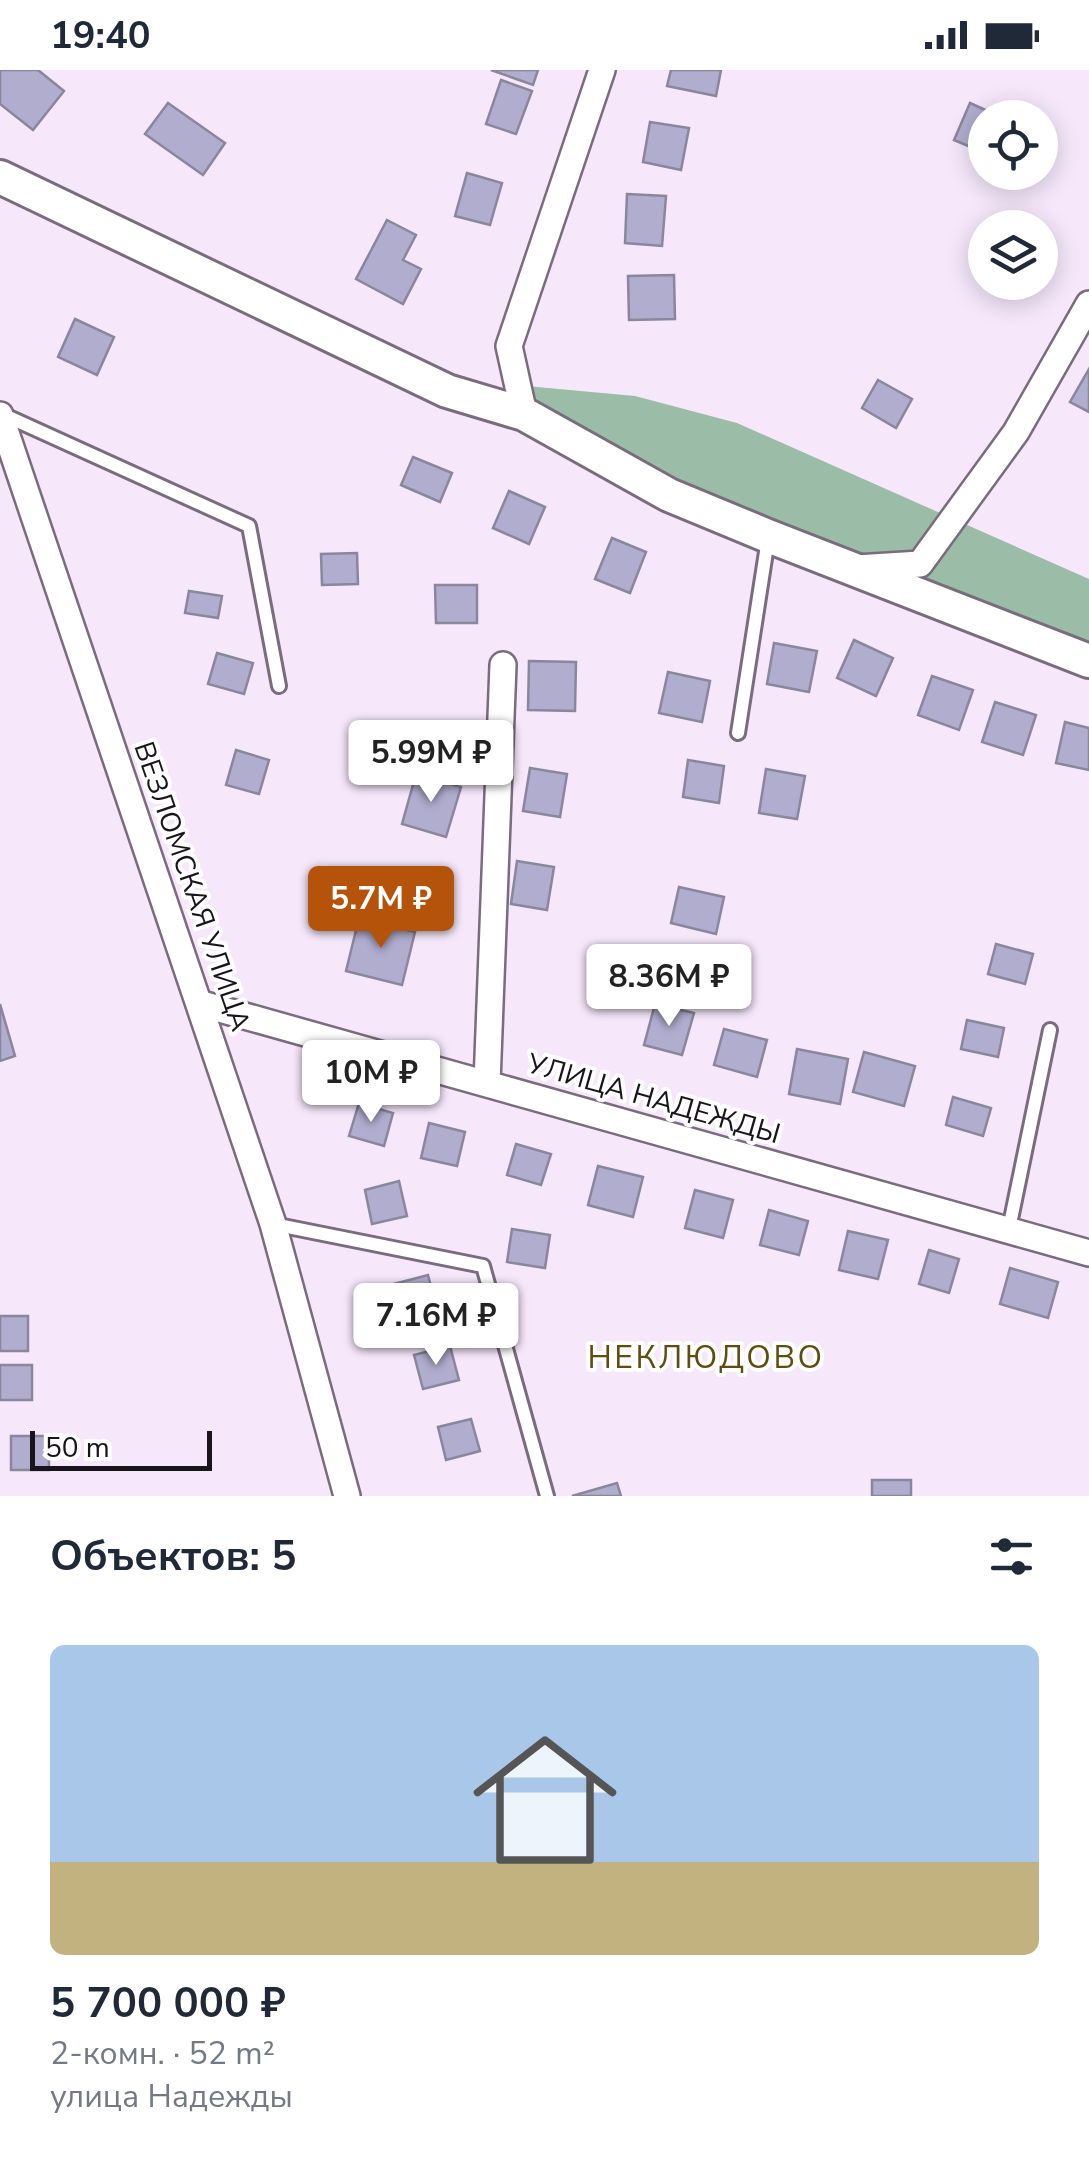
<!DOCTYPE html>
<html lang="ru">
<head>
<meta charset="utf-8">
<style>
  body { margin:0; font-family:"Nunito Sans",sans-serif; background:#f2f2f3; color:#1f2937; height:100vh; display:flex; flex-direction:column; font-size:38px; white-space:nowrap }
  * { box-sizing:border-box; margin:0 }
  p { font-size:32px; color:#747a83 }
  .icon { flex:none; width:55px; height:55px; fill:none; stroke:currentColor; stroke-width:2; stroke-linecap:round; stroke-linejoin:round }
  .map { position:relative; height:1426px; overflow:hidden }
  .panel { display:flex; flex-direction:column; background:#fff; flex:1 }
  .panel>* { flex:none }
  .fabs { position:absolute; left:968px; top:30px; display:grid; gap:20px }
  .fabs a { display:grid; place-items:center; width:90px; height:90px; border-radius:50%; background:#fff; box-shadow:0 5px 25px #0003; font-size:50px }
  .scale { position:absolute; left:30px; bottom:25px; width:182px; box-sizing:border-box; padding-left:10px; border:5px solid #19141b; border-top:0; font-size:28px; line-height:35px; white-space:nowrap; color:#19141b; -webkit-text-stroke:8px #fff; paint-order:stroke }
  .price { position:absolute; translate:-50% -85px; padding:0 22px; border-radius:10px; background:#fff; color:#222; font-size:32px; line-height:65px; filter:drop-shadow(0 2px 5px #0008) }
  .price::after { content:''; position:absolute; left:50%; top:60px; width:30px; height:22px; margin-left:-15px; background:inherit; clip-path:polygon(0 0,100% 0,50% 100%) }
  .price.current { background:#b45309; color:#fff }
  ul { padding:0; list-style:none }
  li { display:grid; align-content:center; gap:20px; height:530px; padding:0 50px }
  li span { display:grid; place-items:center; height:310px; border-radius:15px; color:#555 }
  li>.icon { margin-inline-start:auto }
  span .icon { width:180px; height:180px; fill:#fffc; stroke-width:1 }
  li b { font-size:42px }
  h2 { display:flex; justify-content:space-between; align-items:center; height:120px; padding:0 50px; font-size:42px }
  .status { display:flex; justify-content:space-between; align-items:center; height:70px; padding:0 50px; background:#fff; direction:ltr }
  .status svg { height:28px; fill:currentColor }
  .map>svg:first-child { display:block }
  .forest { fill:#9bbda7 }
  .building { fill:#b1adcf; stroke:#89879b; stroke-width:2.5 }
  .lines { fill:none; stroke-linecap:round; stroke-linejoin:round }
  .service-casing { stroke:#796c7d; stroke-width:18 }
  .minor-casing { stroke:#796c7d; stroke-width:30 }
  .tertiary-casing { stroke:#796c7d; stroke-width:38 }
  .service { stroke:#fff; stroke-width:12 }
  .minor { stroke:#fff; stroke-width:25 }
  .tertiary { stroke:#fff; stroke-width:32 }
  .labels { text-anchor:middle; stroke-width:8; stroke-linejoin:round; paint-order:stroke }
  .street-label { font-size:28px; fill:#19141b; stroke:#fff }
  .quarter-label { font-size:32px; letter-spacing:2.5px; fill:#5f4d0f; stroke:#fff }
</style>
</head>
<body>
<div class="status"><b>19:40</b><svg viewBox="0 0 49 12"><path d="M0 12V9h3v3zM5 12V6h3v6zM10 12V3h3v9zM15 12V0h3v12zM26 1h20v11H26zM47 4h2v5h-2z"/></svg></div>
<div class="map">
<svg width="1089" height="1426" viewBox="0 0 1089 1426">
  <rect width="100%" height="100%" fill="#f6e7fb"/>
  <path class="forest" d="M526,316L635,326L737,353L1089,509V577L642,399L524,344Z"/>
  <g class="building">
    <path d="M0,0H38L64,21L33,60L0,34Z"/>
    <path d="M491,0H538L533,15Z"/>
    <path d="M671,0H721L716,26L667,16Z"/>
    <path d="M501,10L532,21L516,64L486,54Z"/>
    <path d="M168,33L225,73L203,105L145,64Z"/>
    <path d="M970,33L1003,48H985V83L954,70Z"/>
    <path d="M650,52L689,58L681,100L643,92Z"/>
    <path d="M467,103L502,113L490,155L455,146Z"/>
    <path d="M627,124L666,126L662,176L625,173Z"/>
    <path d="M387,150L416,165L403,190L421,199L403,234L356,209Z"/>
    <path d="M674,205L675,249L629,250L628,206Z"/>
    <path d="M75,249L114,267L97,305L58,287Z"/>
    <path d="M1089,299V342L1070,332Z"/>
    <path d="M878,310L912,329L896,358L862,338Z"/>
    <path d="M413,387L452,403L440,432L401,415Z"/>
    <path d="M509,421L545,437L529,474L493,458Z"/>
    <path d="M612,468L646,482L630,523L595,509Z"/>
    <path d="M357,483L358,514L322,515L321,484Z"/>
    <path d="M435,515H477V553H436Z"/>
    <path d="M189,521L222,526L218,548L185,543Z"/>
    <path d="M854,570L893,588L876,626L837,608Z"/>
    <path d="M774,573L817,581L809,622L767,614Z"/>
    <path d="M217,583L253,593L244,624L208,614Z"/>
    <path d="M529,591L576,592L575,641L528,640Z"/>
    <path d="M668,602L710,611L702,652L659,643Z"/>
    <path d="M932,606L973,620L959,660L918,645Z"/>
    <path d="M995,632L1036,645L1023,685L982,672Z"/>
    <path d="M1065,652L1089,658V700L1056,693Z"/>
    <path d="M236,680L269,690L259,724L226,715Z"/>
    <path d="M688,690L724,696L719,733L683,727Z"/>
    <path d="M530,698L567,704L560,747L523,741Z"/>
    <path d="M766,699L805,706L797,749L759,743Z"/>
    <path d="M416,704L461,717L446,767L402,754Z"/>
    <path d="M517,791L554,797L547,840L511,834Z"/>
    <path d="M679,817L724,827L716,864L671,853Z"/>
    <path d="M359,848L415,862L402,915L346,901Z"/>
    <path d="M996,874L1033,884L1025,914L988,904Z"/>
    <path d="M0,934L15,986L0,991Z"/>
    <path d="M655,934L694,943L682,985L644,975Z"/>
    <path d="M967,950L1004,958L998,987L961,979Z"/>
    <path d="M724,959L767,970L757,1007L714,995Z"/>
    <path d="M797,979L848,989L840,1034L789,1024Z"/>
    <path d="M864,982L915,996L904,1036L853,1022Z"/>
    <path d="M953,1027L991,1038L983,1066L946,1055Z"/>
    <path d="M359,1033L393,1043L384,1076L349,1066Z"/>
    <path d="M429,1053L465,1062L457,1096L421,1088Z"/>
    <path d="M516,1074L551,1084L541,1115L507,1105Z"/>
    <path d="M598,1096L643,1107L633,1147L588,1135Z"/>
    <path d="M399,1111L407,1146L372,1154L365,1120Z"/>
    <path d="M695,1120L733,1130L723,1168L685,1158Z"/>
    <path d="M769,1140L808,1151L799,1185L760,1175Z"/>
    <path d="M512,1159L550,1165L545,1198L507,1192Z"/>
    <path d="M848,1161L888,1170L878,1209L839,1200Z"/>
    <path d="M929,1180L959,1189L949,1223L919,1214Z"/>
    <path d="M1010,1198L1058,1212L1048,1248L1000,1234Z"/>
    <path d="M428,1205L436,1236L402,1244L394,1214Z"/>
    <rect x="0" y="1246" width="28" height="35"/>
    <path d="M450,1276L459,1310L423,1319L414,1285Z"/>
    <rect x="0" y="1295" width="32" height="35"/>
    <path d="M471,1349L480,1381L446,1390L438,1357Z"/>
    <rect x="11" y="1366" width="38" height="34"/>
    <rect x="872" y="1410" width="39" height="16"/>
    <path d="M617,1413L621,1426H572Z"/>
  </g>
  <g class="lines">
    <g class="service-casing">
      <g id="service">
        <path d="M2,344L249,456L279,616"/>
        <path d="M738,663L768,469"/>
        <path d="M273,1154L483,1196L547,1426"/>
        <path d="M1009,1159L1050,960"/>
      </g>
    </g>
    <g class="minor-casing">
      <g id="minor">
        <path d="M524,344L509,276L602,0"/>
        <path d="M0,345L273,1154L347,1426"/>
        <path d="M856,498L920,494L1016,362L1089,234"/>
        <path d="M202,934L1089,1183"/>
        <path d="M487,1013L503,595"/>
      </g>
    </g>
    <g class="tertiary-casing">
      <path id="tertiary" d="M0,107L447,321L524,344L669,425L768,466L1089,591"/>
    </g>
    <use href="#service" class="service"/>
    <use href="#minor" class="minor"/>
    <use href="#tertiary" class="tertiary"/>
  </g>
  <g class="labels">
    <g class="street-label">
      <text transform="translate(193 816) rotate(71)" y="10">ВЕЗЛОМСКАЯ УЛИЦА</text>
      <text transform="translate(654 1028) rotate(16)" y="10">УЛИЦА НАДЕЖДЫ</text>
    </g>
    <g class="quarter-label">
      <text x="706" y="1298">НЕКЛЮДОВО</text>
    </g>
  </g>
</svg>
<div class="fabs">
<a><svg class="icon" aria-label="locate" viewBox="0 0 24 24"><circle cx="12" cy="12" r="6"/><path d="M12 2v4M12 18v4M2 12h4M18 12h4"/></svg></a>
<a><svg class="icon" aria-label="layers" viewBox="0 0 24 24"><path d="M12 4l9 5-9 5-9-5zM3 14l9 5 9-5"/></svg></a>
</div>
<div class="scale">50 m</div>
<b class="price" style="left:431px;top:735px">5.99M ₽</b>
<b class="price current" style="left:381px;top:881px">5.7M ₽</b>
<b class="price" style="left:669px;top:959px">8.36M ₽</b>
<b class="price" style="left:371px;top:1055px">10M ₽</b>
<b class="price" style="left:436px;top:1298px">7.16M ₽</b>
</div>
<section class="panel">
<h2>Объектов: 5<svg class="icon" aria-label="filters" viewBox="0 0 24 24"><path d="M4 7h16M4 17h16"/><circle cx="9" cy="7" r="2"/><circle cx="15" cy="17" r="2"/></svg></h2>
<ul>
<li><span style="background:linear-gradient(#a9c7e8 70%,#c2b280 0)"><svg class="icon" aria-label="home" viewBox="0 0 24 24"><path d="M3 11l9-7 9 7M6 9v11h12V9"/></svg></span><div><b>5 700 000 ₽</b><p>2-комн. · 52 m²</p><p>улица Надежды</p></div></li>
</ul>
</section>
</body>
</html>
